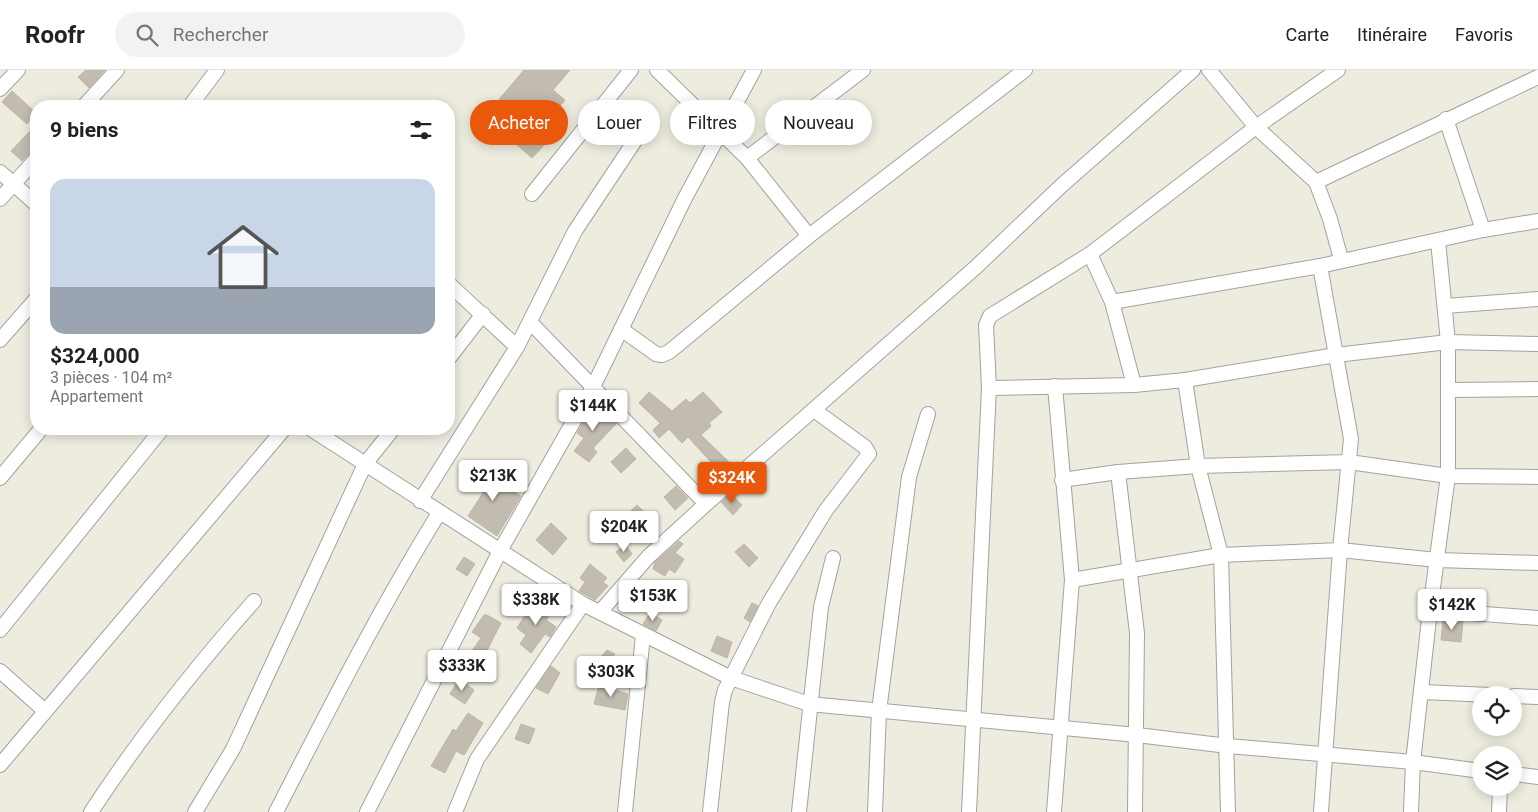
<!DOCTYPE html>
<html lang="fr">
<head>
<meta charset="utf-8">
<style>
  body { margin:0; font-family:Roboto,sans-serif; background:#f2f2f2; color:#222; height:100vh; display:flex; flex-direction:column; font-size:19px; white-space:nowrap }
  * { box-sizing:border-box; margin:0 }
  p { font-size:16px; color:#767676 }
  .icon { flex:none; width:28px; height:28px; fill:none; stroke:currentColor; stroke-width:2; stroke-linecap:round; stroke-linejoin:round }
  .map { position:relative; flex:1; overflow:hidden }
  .panel { position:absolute; left:30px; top:30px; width:425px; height:335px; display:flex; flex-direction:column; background:#fff; border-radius:20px; box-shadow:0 2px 12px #0003 }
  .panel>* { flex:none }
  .guide { position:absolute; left:470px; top:30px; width:475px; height:45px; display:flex; gap:10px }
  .controls { position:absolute; left:1472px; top:616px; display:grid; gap:10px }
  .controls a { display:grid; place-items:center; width:50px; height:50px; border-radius:50%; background:#fff; box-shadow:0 2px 12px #0003; font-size:25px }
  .price { position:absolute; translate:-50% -42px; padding:0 11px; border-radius:5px; background:#fff; color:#222; font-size:16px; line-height:32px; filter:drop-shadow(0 1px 2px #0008) }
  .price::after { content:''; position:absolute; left:50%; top:30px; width:15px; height:11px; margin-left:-8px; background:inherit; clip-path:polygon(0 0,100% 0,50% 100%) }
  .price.current { background:#ea580c; color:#fff }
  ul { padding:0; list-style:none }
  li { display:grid; align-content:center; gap:10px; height:265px; padding:0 20px }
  li span { display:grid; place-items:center; height:155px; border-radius:15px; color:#555 }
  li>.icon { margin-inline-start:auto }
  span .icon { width:90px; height:90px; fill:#fffc; stroke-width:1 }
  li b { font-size:21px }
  h2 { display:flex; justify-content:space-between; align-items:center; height:60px; padding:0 20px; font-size:21px }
  .chip { padding:0 18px; border-radius:22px; background:#fff; box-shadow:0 2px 12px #0003; font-size:18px; line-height:45px }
  .chip.current { background:#ea580c; color:#fff }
  header { display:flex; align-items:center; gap:30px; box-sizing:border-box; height:70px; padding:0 25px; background:#fff; border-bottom:1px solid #e0e0e0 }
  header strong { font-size:24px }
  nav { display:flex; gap:28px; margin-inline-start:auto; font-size:18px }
  .search { width:350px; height:45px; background:#f2f2f2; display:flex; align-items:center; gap:12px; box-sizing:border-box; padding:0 18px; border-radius:28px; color:#767676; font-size:19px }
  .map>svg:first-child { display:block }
  .building { fill:#c1bbb0; stroke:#bfb6a2 }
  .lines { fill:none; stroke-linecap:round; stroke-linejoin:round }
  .street-casing { stroke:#a2a2a2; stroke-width:16 }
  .street { stroke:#fff; stroke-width:14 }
</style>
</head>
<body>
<header>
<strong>Roofr</strong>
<div class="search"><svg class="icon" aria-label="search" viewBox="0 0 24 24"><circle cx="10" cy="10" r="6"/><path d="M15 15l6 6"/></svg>Rechercher</div>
<nav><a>Carte</a><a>Itinéraire</a><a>Favoris</a></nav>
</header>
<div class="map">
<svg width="1538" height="742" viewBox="0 0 1538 742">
  <rect width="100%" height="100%" fill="#edecdf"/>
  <g class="building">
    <path d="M86,0H105L89,18L78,7Z"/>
    <path d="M524,0H570L553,20L565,30L537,63L548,71L532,88L515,73L517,71L486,45Z"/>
    <path d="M12,21L36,43L27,54L2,32Z"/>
    <path d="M36,55V80L30,83L22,91L11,81Z"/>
    <path d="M649,322L672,341L686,329L690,333L703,322L722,342L709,353L711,356L701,365L730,393L721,403L688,367L682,373L669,359L659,368L653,360L660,353L639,333Z"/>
    <path d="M594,334L616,354L593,378L597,382L589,392L574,381L584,368L577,363Z"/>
    <path d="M626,378L636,389L621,403L611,392Z"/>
    <path d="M487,396L496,403L494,406L502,410L499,413L521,426L497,466L468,446L483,423L472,414Z"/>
    <path d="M676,416L688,428L675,440L664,427Z"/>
    <path d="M731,424L742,435L733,445L721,432Z"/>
    <path d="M637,435L658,456L645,467L634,455L632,458L623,448Z"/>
    <path d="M551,453L567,468L553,485L536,470Z"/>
    <path d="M679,471L683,474L675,483L684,489L675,503L669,499L665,506L653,499L655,492Z"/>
    <path d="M625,474L632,484L624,492L616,482Z"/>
    <path d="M744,474L758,488L749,497L735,482Z"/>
    <path d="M464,487L475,494L467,506L456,499Z"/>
    <path d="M590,494L607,508L603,512L608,516L595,530L579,521L585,512L580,508Z"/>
    <path d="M533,533L552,540L546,550L556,557L550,567L545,564L531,583L520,574L526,565L517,558Z"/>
    <path d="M752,533L758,536L750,552L744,548Z"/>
    <path d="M650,543L662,550L656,561L643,554Z"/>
    <path d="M484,545H487L501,553L478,598L465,591L481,568L472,562Z"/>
    <path d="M1443,550L1463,551L1461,572L1441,570Z"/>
    <path d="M717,566L732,572L727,588L711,581Z"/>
    <path d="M607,580L615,584L595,613L584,606Z"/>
    <path d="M551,596L560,603L548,624L536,618Z"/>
    <path d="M459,609L474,620L465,634L450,624Z"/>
    <path d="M599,615L628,624L625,640L594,634Z"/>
    <path d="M468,643L483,653L464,685L456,681L445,703L431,696L453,659L456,661Z"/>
    <path d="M521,654L535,659L529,674L515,669Z"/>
  </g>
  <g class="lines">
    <g class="street-casing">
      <g id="street">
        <path d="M657,0L747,88L809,166"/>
        <path d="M1209,0L1256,57L1316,112L1330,149L1341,189"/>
        <path d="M0,19L18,0"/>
        <path d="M84,36L117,0"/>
        <path d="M190,36L217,0"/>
        <path d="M1446,49L1483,160"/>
        <path d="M747,88L863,0"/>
        <path d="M0,102L36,134"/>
        <path d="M1316,112L1538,7"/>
        <path d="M532,124L631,0"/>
        <path d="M0,129L36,89"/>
        <path d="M1090,184L1112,232L1320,196L1483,160L1538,151"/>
        <path d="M1320,196L1351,369L1340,480L1321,742"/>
        <path d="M449,214L517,277"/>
        <path d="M1112,232L1134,315"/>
        <path d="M1445,236L1538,229"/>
        <path d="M531,253L706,434"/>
        <path d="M621,259L656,284L662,285L669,282L809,166L1025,0"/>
        <path d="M0,270L36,229"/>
        <path d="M449,288L483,244"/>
        <path d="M1185,310L1198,396L1221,485L1228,742"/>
        <path d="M989,318L1134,315L1185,310L1336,285L1448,272L1538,274"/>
        <path d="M1448,320L1538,319"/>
        <path d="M311,359L583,534L731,608L809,634L1137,665L1228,676L1413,692L1481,701"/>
        <path d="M1118,402L1137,563L1135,742"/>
        <path d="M0,408L41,359"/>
        <path d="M1062,410L1118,402L1198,396L1349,392L1448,406L1538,407"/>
        <path d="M420,431L517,277L575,161L644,57"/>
        <path d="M1072,510L1221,485L1340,480L1437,490L1538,493"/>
        <path d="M1430,540L1538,548"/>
        <path d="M600,542L648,487L706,434L976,197L1061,116L1193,0"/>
        <path d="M0,560L162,359"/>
        <path d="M0,601L45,641"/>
        <path d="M1422,622L1490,625"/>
        <path d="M1514,626L1538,627"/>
        <path d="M0,695L284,359"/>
        <path d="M1514,704L1538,707"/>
        <path d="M91,742C140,667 195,598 254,531"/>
        <path d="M195,742L233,679L365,394L393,359"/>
        <path d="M276,742C328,641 379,540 439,443"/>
        <path d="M367,742L500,481L593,317L685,128L754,0"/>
        <path d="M455,742L477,689L583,534"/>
        <path d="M625,742L643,565"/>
        <path d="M710,742L722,632L725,620L769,533L826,440L869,384L865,377L814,340"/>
        <path d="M799,742L821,537L833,488"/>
        <path d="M875,742L879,641L909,407L928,344"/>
        <path d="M969,742L989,318L986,255L990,246L1090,184L1256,57L1338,0"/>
        <path d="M1054,742L1072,510L1055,316"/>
        <path d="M1411,742L1413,692L1430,540L1448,406V272L1438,171"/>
        <path d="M1499,742L1500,718"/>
      </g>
    </g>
    <use href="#street" class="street"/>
  </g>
</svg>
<div class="controls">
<a><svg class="icon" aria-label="locate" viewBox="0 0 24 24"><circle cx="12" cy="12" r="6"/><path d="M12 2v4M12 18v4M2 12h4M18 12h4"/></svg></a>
<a><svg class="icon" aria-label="layers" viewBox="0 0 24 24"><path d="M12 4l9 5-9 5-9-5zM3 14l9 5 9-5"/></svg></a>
</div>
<b class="price" style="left:593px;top:362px">$144K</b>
<b class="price" style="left:493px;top:432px">$213K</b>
<b class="price current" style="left:732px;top:434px">$324K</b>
<b class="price" style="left:624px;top:483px">$204K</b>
<b class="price" style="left:653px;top:552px">$153K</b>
<b class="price" style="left:536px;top:556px">$338K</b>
<b class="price" style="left:1452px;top:561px">$142K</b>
<b class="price" style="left:462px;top:622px">$333K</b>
<b class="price" style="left:611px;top:628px">$303K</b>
<div class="guide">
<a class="chip current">Acheter</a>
<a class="chip">Louer</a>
<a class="chip">Filtres</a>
<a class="chip">Nouveau</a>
</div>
<section class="panel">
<h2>9 biens<svg class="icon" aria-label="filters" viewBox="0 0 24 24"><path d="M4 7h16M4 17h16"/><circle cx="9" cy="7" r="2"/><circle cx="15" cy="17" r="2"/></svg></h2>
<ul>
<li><span style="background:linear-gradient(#c9d6e8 70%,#9aa5b1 0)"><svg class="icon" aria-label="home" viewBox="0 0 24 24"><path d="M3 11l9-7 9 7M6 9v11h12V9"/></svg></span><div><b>$324,000</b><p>3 pièces · 104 m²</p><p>Appartement</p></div></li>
</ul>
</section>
</div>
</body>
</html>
